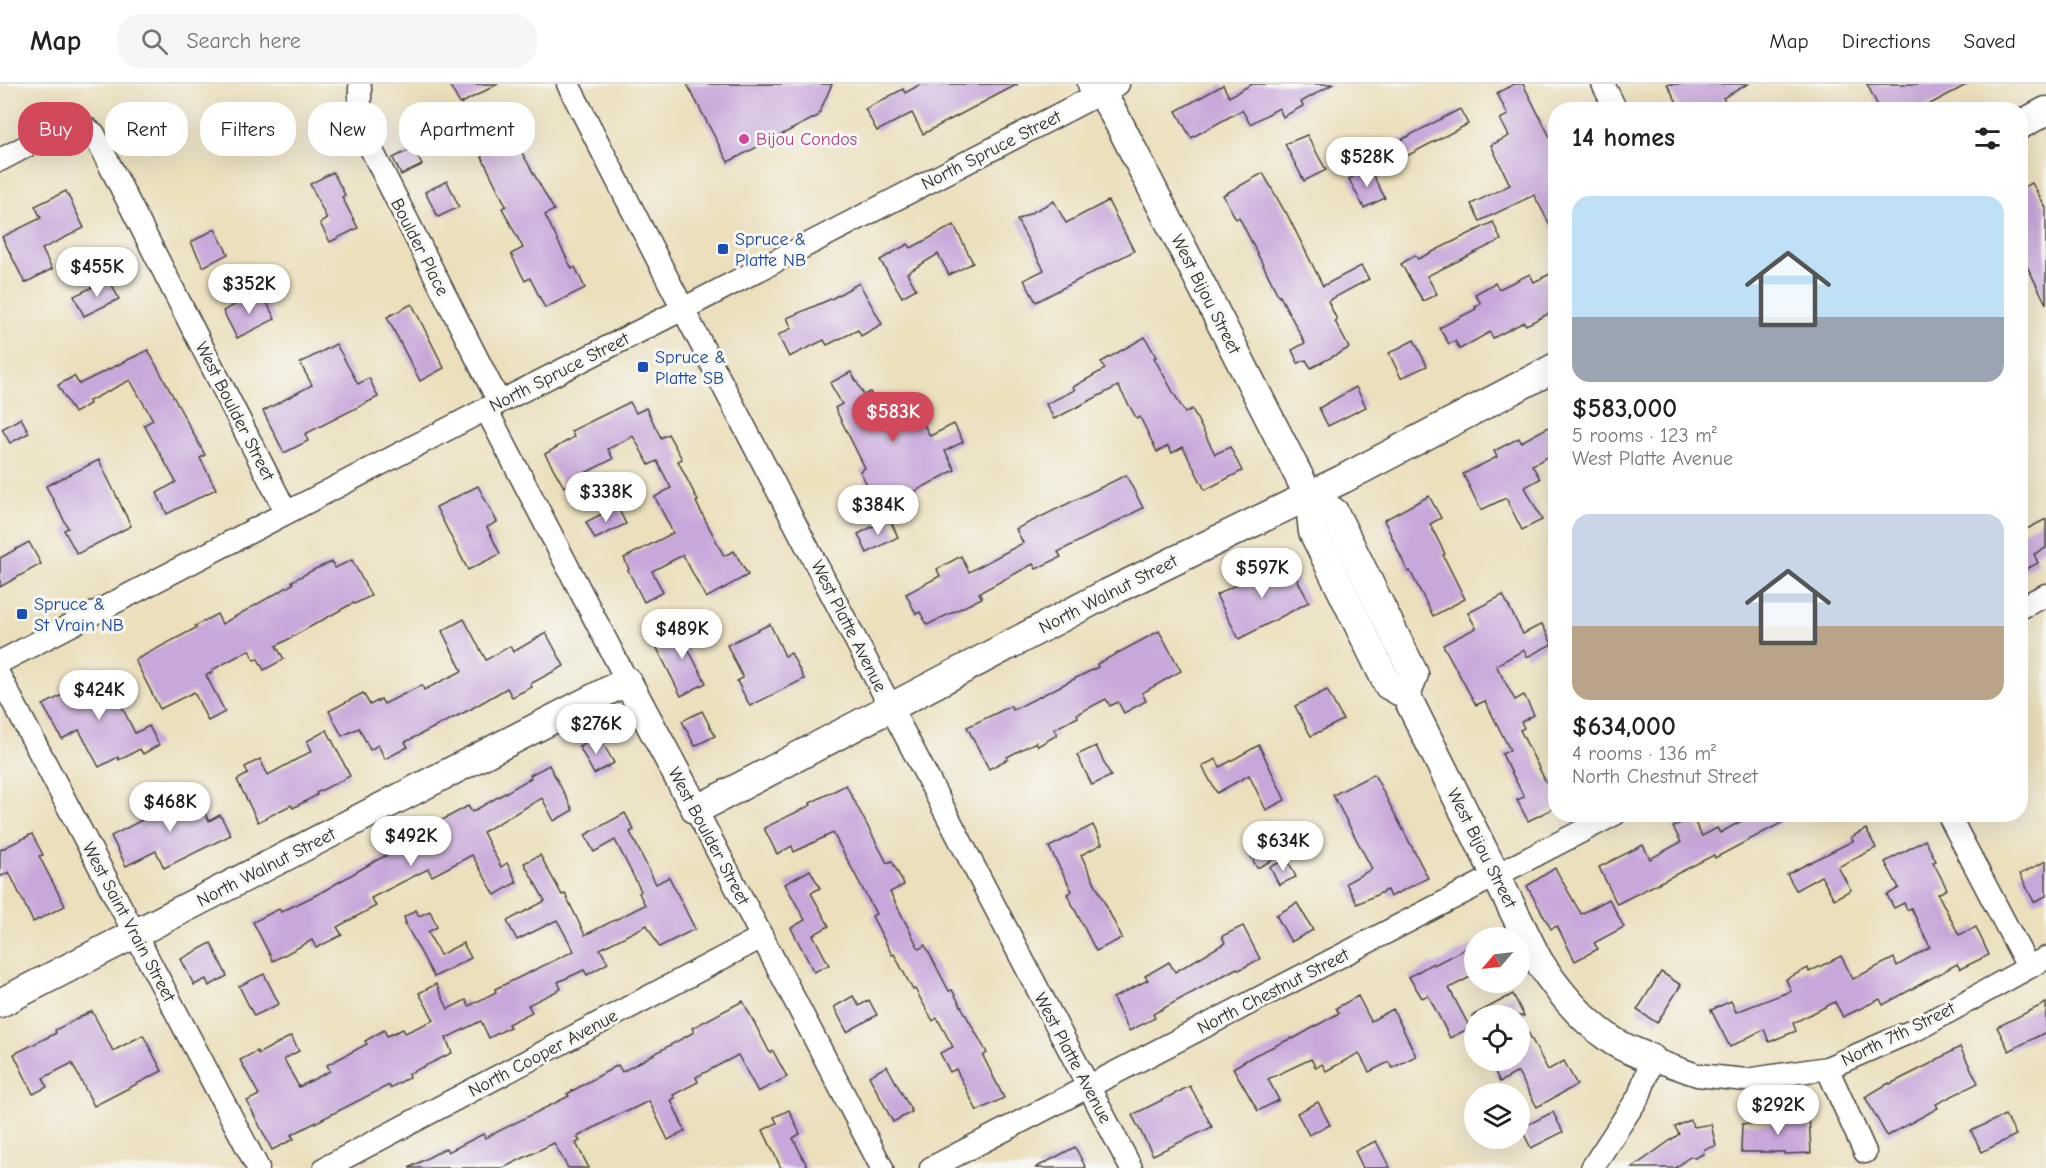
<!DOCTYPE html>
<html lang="en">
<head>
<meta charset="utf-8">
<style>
  body { margin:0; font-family:"Comic Neue",sans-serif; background:#f6f6f6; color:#222; height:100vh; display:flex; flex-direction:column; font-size:22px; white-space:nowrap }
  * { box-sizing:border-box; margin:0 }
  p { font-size:20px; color:#767676 }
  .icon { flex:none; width:33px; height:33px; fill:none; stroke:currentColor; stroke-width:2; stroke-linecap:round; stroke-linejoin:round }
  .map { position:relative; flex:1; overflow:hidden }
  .details { position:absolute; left:1548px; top:18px; width:480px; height:720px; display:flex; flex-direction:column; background:#fff; border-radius:24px; box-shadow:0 6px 24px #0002 }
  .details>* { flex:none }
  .guide { position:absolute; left:18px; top:18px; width:570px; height:54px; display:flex; gap:12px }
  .needle { width:39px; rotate:242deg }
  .fabs { position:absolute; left:1464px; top:843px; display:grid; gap:12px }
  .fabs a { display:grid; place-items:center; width:66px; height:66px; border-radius:50%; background:#fff; box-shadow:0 6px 24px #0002; font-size:30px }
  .price { position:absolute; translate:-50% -51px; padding:0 14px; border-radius:21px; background:#fff; color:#222; font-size:20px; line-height:39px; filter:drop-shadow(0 2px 3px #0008) }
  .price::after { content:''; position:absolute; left:50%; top:36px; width:18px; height:14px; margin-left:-9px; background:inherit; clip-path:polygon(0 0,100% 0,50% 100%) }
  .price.on { background:#d1495b; color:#fff }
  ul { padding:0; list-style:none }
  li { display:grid; align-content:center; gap:12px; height:318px; padding:0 24px }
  li span { display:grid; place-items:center; height:186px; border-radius:18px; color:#555 }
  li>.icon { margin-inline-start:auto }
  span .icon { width:108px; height:108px; fill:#fffc; stroke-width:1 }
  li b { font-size:26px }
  h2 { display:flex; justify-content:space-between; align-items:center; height:72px; padding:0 24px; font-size:26px }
  .chip { padding:0 21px; border-radius:24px; background:#fff; box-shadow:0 6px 24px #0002; font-size:21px; line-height:54px }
  .chip.on { background:#d1495b; color:#fff }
  header { display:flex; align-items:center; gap:36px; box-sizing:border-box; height:84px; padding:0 30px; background:#fff; border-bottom:2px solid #e0e0e0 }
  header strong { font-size:28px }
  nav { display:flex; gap:33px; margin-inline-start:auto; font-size:21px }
  .search { width:420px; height:54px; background:#f6f6f6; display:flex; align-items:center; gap:15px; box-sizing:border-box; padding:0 21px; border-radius:24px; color:#767676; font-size:22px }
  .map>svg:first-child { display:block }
  .building { fill:#c8a7da }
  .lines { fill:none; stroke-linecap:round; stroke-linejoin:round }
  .minor-casing { stroke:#484641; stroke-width:25 }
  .major-casing { stroke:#484641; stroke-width:31 }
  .minor { stroke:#fff; stroke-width:22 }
  .major { stroke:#fff; stroke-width:28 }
  .hotel-dot { fill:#d1479c; stroke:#f6f6f2; stroke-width:2 }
  .transit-dot { fill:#1a4fb4; stroke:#f6f6f2; stroke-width:2 }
  .labels { text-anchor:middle; stroke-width:6; stroke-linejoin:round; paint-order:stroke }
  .hotel-label { font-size:18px; fill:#b23c85; stroke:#f6f6f2; text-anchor:start }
  .street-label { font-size:18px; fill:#2b2b2b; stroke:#f6f6f2 }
  .transit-label { font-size:18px; fill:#164399; stroke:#f6f6f2; text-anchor:start }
</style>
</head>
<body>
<header>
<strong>Map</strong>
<div class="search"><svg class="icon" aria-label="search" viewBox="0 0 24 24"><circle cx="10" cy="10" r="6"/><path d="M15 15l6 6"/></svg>Search here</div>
<nav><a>Map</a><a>Directions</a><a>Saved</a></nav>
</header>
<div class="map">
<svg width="2046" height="1084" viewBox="0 0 2046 1084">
  <rect width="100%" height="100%" fill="#f6f6f2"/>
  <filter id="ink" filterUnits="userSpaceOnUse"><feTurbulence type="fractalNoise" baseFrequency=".0167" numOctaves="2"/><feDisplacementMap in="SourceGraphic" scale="12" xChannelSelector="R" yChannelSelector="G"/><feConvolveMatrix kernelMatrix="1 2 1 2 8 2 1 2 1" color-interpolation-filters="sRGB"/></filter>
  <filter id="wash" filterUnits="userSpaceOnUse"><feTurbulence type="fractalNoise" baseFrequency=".008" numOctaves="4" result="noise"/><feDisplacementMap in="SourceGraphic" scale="24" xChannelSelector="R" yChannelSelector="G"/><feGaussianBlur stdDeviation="1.35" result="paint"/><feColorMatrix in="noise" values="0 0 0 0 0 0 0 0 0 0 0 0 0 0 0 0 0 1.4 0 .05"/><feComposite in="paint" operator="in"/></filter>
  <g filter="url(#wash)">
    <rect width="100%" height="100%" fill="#ebdfbc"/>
    <g id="blocks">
      <g class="building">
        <path d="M449,0H498L460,20Z"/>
        <path d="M687,0H832L818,32L728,78Z"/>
        <path d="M921,0H1018L923,50L912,29L877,47L865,25L903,5L905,9Z"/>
        <path d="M1252,0H1333L1301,18L1303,22L1283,33L1279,24L1250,40L1242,26L1191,54L1176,27L1223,1L1229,13Z"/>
        <path d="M1514,0H1523L1550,53L1556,49V152L1534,111L1480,137L1471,120L1510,101L1491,61L1509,52L1500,35L1508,31L1497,9Z"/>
        <path d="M1667,0H1748L1723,14L1729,26H1681Z"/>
        <path d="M1867,0H1968L1919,26H1880Z"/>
        <path d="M1460,25L1468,40L1401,75L1393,60Z"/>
        <path d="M501,35L518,69L521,67L554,126L545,131L572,185L575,183L585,204L545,224L530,194L525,197L511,170L523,164L502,124L506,122L471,51Z"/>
        <path d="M1307,51L1326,86L1304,97L1285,60Z"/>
        <path d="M413,64L422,81L401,91L393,74Z"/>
        <path d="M1369,84L1385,114L1364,124L1349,95Z"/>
        <path d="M333,88L345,111L342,113L358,144L330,158L320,139L327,135L310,100Z"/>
        <path d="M1263,89L1285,128H1286L1323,202L1361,182L1369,195L1328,217L1337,236L1335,237L1349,264L1311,284L1306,276L1298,279L1292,266L1305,259L1280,212L1279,213L1239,133L1236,135L1223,111Z"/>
        <path d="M447,97L459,123L438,133L425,108Z"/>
        <path d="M2032,99L2046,124V220L2020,168V105Z"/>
        <path d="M66,107L84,144L42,165L52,185L25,199L2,153L41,134L35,122Z"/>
        <path d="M1054,117L1066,139L1108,117L1134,167L1036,218L1024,196L1044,186L1017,136Z"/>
        <path d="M1493,138L1501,156L1427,192L1437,210L1423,217L1401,180L1415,171L1418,175Z"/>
        <path d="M954,141L973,179L949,191L938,170L907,189L916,205L902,213L880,176L908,160L911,164Z"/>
        <path d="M215,145L228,170L203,183L191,158Z"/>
        <path d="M1556,187V226L1526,241L1524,238L1493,254L1490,248L1460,265L1455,257L1449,260L1439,244L1476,225L1475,223L1481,220L1475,210L1495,199L1499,205L1530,190L1534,198Z"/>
        <path d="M109,195L119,215L84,232L74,212Z"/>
        <path d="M859,199L882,240L861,252L858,246L827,261L824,256L789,273L778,251L792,244L787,234L833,214Z"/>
        <path d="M261,207L275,235L237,254L223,227Z"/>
        <path d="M412,220L444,284L420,297L387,233Z"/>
        <path d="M1145,253L1156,273L1154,274L1185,329L1192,325L1215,370L1230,363L1242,387L1205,406L1183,363L1172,369L1168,362L1157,368L1140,333L1137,335L1118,302L1054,335L1046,320L1075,306L1073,303L1105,285L1101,278Z"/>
        <path d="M1414,256L1427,282L1401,294L1389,269Z"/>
        <path d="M336,260L358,300L369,294L378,313L305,350L308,357L284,369L263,327L312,301L300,279Z"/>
        <path d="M148,266L205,371L200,374L216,405L167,430L157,409L176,398L144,341L153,336L130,296L89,317L90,320L74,329L58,301L74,292L79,300Z"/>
        <path d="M851,288L864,311L870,308L880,326L908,311L930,352L954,340L963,358L945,367L955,386L880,426L860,387L865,384L835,324L842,320L830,299Z"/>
        <path d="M1356,303L1366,323L1328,342L1319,324Z"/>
        <path d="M630,318L636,329L646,324L661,354L668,350L682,375L678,377L698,417L696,418L724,472L734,467L748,491L706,514L683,471L652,487L663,508L644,518L628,486L629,485L624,474L673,449L655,413L671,404L657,377L649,381L633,352L608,365L613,375L585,389V391L564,403L545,370L574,353L571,347Z"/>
        <path d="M21,334L29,349L10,359L2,345Z"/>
        <path d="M1556,339V369L1532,381L1540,395L1525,403L1542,436L1522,446L1506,414L1481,426L1463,390L1497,373L1494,367L1519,354L1521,358Z"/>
        <path d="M99,376L131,442L77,470L64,446L68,444L46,402Z"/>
        <path d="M1126,391L1143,424L1058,468L1061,473L1036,485L1033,480L979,509L982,514L927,541L920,528L916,530L906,510L940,492L937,485L961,472L969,488L1023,459L1016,445Z"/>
        <path d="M478,402L497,438L487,443L500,470L468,486L436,423Z"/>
        <path d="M1429,412L1441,434L1430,440L1445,470L1443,471L1465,515L1433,532L1410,487L1408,488L1384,436Z"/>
        <path d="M617,422L626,440L595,455L586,438Z"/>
        <path d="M889,434L898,453L867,469L858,450Z"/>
        <path d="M2046,435V464L2034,470L2038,479L2020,488V443L2023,447Z"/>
        <path d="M29,458L41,480L0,503V474Z"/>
        <path d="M1286,475L1309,518L1239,555L1216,511Z"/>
        <path d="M352,476L371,512L354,520L353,519L276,562L284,575L264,586L258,575L254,576L249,566L212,586L213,588L206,591L225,628L208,637L194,608L160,625L135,576L196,544L195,542L217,530L222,540L293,500L292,497L315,485L332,478L335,484Z"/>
        <path d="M1503,511L1523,550L1542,540L1552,560L1527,573L1524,566L1496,581L1515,616L1524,611L1534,631L1521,638L1524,644L1520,646L1546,698L1556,693V723L1528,737L1517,716L1524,713L1502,670L1510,666L1485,617L1476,621L1443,561L1476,544L1468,529Z"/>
        <path d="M464,535L486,576L510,562L513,568L546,549L564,582L530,600L532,603L512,613L507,604L471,625L405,658L408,663L385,675L378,661L370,666L359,644L342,652L329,627L363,609L370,621L381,615L384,620L422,601L424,606L462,587L442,547Z"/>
        <path d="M692,540L700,557L687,563L706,599L681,612L657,564L666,559L663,554Z"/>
        <path d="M770,540L785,572L791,569L804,595L750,622L737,597L743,594L727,561Z"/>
        <path d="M1159,547L1181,587L1142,609L1146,617L1124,629L1118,618L1110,622L1106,615L1077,630L1078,633L1054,645L1057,651L1038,662L1036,658L1007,673L1008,675L989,685L967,643L1011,622L1013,626L1098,583L1097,580Z"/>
        <path d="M105,589L135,649L149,642L159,661L143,670L140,665L119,676L118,673L99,683L79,646L62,655L43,621Z"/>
        <path d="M1327,606L1343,636L1311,652L1295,622Z"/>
        <path d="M702,627L715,652L695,662L682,637Z"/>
        <path d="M327,646L350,692L316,709L317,711L293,724L291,721L258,738L237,696L248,690L245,683L260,675L268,691L312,667L307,657Z"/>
        <path d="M598,651L614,679L594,690L579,662Z"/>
        <path d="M1259,661L1285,716L1266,726L1249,691L1217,709L1202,682L1216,675L1220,683Z"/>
        <path d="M1096,662L1111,692L1092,701L1077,671Z"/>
        <path d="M549,681L573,726L554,737L542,714L483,748L501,783L507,779L517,798L495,811L472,771L432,792L428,785L371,814L376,822L337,843L342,851L316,864L312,856L273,877L253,838L279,825L281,828L320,809L377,776L414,758L411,753L468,722L472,728L531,694L530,691Z"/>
        <path d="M1374,690L1428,794L1390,813L1387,806L1357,820L1346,799L1372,785L1333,711Z"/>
        <path d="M846,701L887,779L892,777L904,801L890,808L919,865L925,861L949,907L952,906L987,969L983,972L1004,1014L977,1027L956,985L950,988L940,969L953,963L937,934L933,937L915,905L913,906L894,870L892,871L872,832L876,830L833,749L794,768L792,762L777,770L764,744L811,721L810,719Z"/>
        <path d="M193,708L209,737L220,731L231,751L164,784L156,767L126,782L111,752L142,736L139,730L161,719L164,724Z"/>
        <path d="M625,729L634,746L630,748L656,800L669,793L695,845L659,863L647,841L600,865L608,879L587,891L584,886L558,898L561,905L528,921L532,928L508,940L510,943L489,954L481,937L446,954L452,969L408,990L410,993L390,1004L389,1001L291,1051L294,1055L272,1066L247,1017L259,1011L240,976L257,967L258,970L291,952L299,967L284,975L299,1003L330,987L327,981L367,960L365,957L384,946L387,952L403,945L405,949L434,936L419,909L436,900L448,925L466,916L469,922L496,908L495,905L574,867L557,836L517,856L507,837L545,817L524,779L540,771L562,811L565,810L585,851L645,821L639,809L641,807L615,756L594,768L585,751Z"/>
        <path d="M1754,730H1798L1715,774L1714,771L1617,820L1599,783L1643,761L1650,775L1681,758L1673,743L1692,733L1702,752L1717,744L1720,749Z"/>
        <path d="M1093,741L1102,760L1081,771L1122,854L1096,867L1067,810L1072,807L1049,763Z"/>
        <path d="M1866,745L1876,764L1838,783L1851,806L1834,815L1821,792L1796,806L1787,790L1853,757L1851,753Z"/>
        <path d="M32,750L43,771L39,772L65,822L33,838L9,788L0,793V766Z"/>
        <path d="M1270,755L1279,773L1257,784L1248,766Z"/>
        <path d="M1925,756L1936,777L1933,778L1947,805L1938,810L1959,851L1976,843L1989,871L1960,885L1957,880L1883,921L1880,915L1843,933L1835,918L1793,939L1796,947L1769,958L1764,945L1730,963L1711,926L1731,917L1736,928L1791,907L1786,895L1808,884L1809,888L1841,872L1853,895L1894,874L1897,882L1930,863L1911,824L1907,826L1904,819L1894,824L1887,811L1899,804L1885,778Z"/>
        <path d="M1287,775L1296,793L1279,801L1270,783Z"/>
        <path d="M2046,777V812L2034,818L2020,790Z"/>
        <path d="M1555,784L1581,830L1609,815L1624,843L1594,859L1598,865L1575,877L1557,842L1551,845L1527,802Z"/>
        <path d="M810,786L820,804L811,809L829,842L813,851L829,881L814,888L791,844L805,836L785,800Z"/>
        <path d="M1297,819L1313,846L1291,858L1276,831Z"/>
        <path d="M416,826L419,832L430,827L437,843L428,848L440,871L463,859L471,874L434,893L405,839H406L404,833Z"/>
        <path d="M1243,842L1260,875L1239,886L1237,884L1153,930L1155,934L1129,947L1113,914L1148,896L1145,892L1169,878L1175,888L1225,859L1222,852Z"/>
        <path d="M211,859L227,892L209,902L206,895L194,901L181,875Z"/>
        <path d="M1474,860V891L1449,904L1470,944L1450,954L1428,911L1422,914L1409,893L1433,879L1434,881Z"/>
        <path d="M1661,888L1681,901L1657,939L1637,926Z"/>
        <path d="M264,890L279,920L254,932L239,902Z"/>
        <path d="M1513,910L1524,932H1472Z"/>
        <path d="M853,912L859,922L869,916L877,931L847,948L834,923Z"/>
        <path d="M1358,912L1371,937L1393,925L1416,972L1392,984L1389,978L1369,988L1359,969L1326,987L1322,980L1316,984L1311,975L1268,995L1279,1016L1258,1027L1233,984L1255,971L1292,954L1293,955L1339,929L1336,924Z"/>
        <path d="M743,917L770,969L773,967L787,993L758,1008L738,971L696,993L698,998L673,1011L675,1014L671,1016L685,1047L668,1056L649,1017L626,1028L625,1027L577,1053L580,1057L576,1059L589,1084H568L554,1059L503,1084H409L446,1064L448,1068L483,1050L485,1054L569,1012L567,1010L618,981L622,988L694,948L692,944Z"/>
        <path d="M2046,919V948L2009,967L1997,943Z"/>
        <path d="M92,927L113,967L143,951L162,987L94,1022L72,979L43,994L47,1003L33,1010L14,970L56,949L55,946Z"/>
        <path d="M1520,933L1548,986L1564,977L1577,1001L1537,1023L1518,988L1500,998L1489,976H1520Z"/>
        <path d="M1960,963L1978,999L1936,1020L1938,1024L1887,1052L1865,1013L1889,999L1890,1000L1936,977V976Z"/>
        <path d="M887,982L912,1028L893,1038L869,992Z"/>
        <path d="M1190,1002L1212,1043L1153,1071L1132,1031Z"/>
        <path d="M1318,1018L1330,1041L1309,1051L1297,1029Z"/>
        <path d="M789,1026L800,1050L793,1054L808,1084H781L763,1046L777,1039L774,1033Z"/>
        <path d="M1553,1028L1563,1048L1531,1064L1521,1044Z"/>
        <path d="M1809,1031L1811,1069L1784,1070V1068H1741L1742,1040L1783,1039L1782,1033Z"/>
        <path d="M2005,1031L2016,1051L1982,1068L1971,1047Z"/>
        <path d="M1690,1036L1694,1043L1711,1040L1716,1062L1704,1065L1703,1070L1695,1074L1690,1072L1676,1084H1632L1679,1050L1675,1043Z"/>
        <path d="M1376,1057L1390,1084H1363L1355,1067Z"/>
        <path d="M1075,1063L1086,1084H1035Z"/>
      </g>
    </g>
  </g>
  <g filter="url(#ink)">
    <use href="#blocks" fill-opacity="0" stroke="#484641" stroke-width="1.5"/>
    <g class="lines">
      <g class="minor-casing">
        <g id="minor">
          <path d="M568,0L683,225L1131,1084"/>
          <path d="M1603,0L1616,26"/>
          <path d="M360,4V43L499,318"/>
          <path d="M0,76L61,44L80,40L94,50L286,428"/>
          <path d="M486,325L627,597"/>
          <path d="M2020,524L2046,511"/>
          <path d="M0,578L486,325L683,225L1118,0"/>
          <path d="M0,593L258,1084"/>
          <path d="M696,726L882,1084"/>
          <path d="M1948,730L2028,883"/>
          <path d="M1827,984L1865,1068"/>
          <path d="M325,1084L762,853"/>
          <path d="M931,1084L1615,730"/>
          <path d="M1592,1084L1639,1012L1652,975L1697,991L1746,996L1827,984L1917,945L2046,874"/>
        </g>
      </g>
      <g class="major-casing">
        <g id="major">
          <path d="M1092,0L1102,9L1121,43L1309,412L1313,448L1388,601L1406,611L1538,876C1557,906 1580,934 1610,955C1622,964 1638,969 1652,975"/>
          <path d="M2020,41L2046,27"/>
          <path d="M1309,412L1334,428L1414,590L1406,611"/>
          <path d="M0,919L627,597L696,726L1106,510L1343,395L1556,283"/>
        </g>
      </g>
      <use href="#minor" class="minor"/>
      <use href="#major" class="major"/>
    </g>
  </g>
  <circle class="hotel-dot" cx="744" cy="55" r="6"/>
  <g class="transit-dot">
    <rect x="717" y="159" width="12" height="12" rx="3"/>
    <rect x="637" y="277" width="12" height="12" rx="3"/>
    <rect x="16" y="524" width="12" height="12" rx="3"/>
  </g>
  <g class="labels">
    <g class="hotel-label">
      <text x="756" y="61">Bijou Condos</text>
    </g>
    <g class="street-label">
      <text transform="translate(991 66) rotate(-27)" y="6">North Spruce Street</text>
      <text transform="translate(420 163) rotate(63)" y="6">Boulder Place</text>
      <text transform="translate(1206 210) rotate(63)" y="6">West Bijou Street</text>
      <text transform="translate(559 288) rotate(-27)" y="6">North Spruce Street</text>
      <text transform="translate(235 327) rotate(63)" y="6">West Boulder Street</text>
      <text transform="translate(1108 510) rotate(-27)" y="6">North Walnut Street</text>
      <text transform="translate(849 542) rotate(63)" y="6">West Platte Avenue</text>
      <text transform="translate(709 752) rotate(62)" y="6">West Boulder Street</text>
      <text transform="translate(1482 764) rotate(63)" y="6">West Bijou Street</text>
      <text transform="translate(266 783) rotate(-27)" y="6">North Walnut Street</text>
      <text transform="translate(129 838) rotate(62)" y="6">West Saint Vrain Street</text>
      <text transform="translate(1273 907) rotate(-27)" y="6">North Chestnut Street</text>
      <text transform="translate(1898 950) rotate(-26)" y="6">North 7th Street</text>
      <text transform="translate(543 969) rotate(-28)" y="6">North Cooper Avenue</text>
      <text transform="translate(1073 974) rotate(62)" y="6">West Platte Avenue</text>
    </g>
    <g class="transit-label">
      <text x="735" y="161">Spruce &amp;<tspan x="735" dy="21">Platte NB</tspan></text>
      <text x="655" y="279">Spruce &amp;<tspan x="655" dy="21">Platte SB</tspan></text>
      <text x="34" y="526">Spruce &amp;<tspan x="34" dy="21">St Vrain NB</tspan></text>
    </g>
  </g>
</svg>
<div class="fabs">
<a><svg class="needle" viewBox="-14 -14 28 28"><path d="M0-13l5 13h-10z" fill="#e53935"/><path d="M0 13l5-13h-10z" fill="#767676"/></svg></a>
<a><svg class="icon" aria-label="locate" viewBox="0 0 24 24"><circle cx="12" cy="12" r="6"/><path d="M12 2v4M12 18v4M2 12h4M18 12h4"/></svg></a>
<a><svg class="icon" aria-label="layers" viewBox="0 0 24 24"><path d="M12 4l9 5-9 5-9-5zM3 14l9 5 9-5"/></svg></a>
</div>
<b class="price" style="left:1367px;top:104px">$528K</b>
<b class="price" style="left:97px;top:214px">$455K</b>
<b class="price" style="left:249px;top:231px">$352K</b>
<b class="price on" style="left:893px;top:359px">$583K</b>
<b class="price" style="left:606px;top:439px">$338K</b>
<b class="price" style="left:878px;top:452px">$384K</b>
<b class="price" style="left:1262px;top:515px">$597K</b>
<b class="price" style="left:682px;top:576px">$489K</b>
<b class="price" style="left:99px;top:637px">$424K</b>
<b class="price" style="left:596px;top:671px">$276K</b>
<b class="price" style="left:170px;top:749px">$468K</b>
<b class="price" style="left:411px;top:783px">$492K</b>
<b class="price" style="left:1283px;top:788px">$634K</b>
<b class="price" style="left:1778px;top:1052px">$292K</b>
<div class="guide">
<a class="chip on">Buy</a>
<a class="chip">Rent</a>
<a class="chip">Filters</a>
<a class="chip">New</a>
<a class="chip">Apartment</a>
</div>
<section class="details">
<h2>14 homes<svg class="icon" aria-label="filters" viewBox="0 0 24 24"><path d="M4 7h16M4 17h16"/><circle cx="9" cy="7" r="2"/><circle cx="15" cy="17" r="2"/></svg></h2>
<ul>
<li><span style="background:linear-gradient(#bfe0f5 65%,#9aa5b1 0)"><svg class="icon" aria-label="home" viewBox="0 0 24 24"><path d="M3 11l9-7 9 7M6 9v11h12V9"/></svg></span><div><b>$583,000</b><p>5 rooms · 123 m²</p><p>West Platte Avenue</p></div></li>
<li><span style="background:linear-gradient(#c9d6e8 60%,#b9a48a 0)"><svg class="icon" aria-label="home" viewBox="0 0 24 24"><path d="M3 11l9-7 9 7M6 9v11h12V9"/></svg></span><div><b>$634,000</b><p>4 rooms · 136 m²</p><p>North Chestnut Street</p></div></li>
</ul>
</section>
</div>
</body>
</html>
